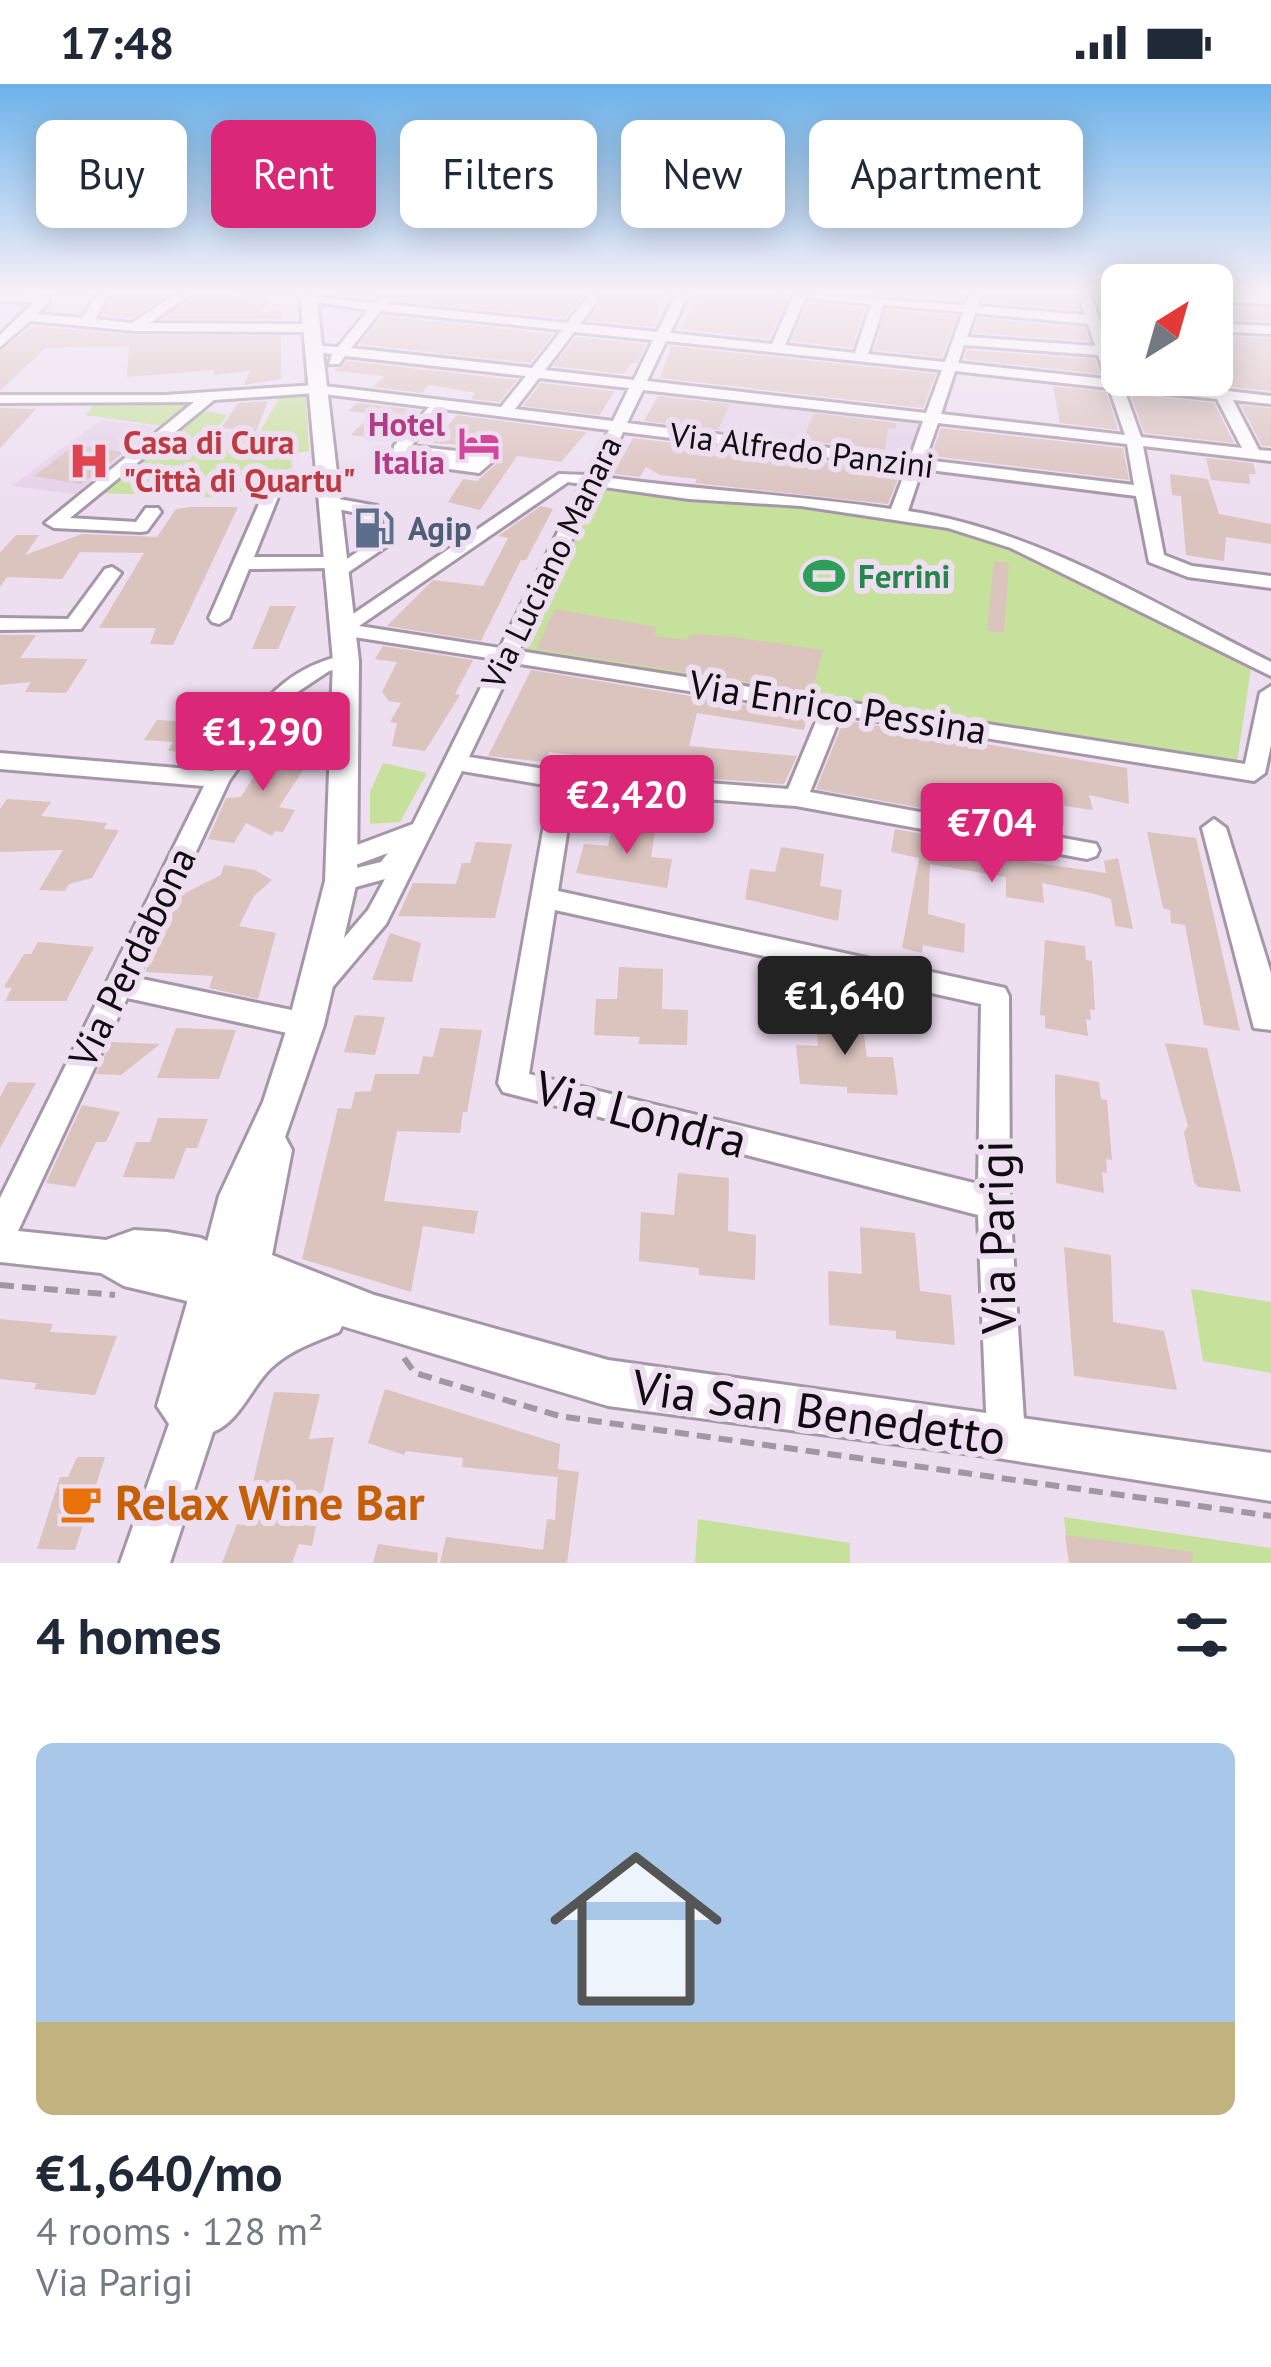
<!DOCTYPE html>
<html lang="en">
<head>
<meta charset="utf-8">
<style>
  body { margin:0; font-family:"PT Sans",sans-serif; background:#f2f2f3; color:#1f2937; height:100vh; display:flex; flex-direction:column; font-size:45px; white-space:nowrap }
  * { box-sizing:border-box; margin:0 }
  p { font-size:39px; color:#747a83 }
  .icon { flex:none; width:66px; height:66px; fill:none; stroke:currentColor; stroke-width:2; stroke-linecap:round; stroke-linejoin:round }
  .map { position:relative; height:1479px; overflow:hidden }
  .details { display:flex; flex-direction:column; background:#fff; flex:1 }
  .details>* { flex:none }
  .guide { position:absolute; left:36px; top:36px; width:1200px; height:108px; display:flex; gap:24px }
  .needle { width:78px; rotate:37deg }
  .controls { position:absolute; left:1101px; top:180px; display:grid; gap:24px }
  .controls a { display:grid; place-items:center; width:132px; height:132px; border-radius:18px; background:#fff; box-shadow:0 6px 30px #0003; font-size:60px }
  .price { position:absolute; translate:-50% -102px; padding:0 27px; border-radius:12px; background:#db2777; color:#fff; font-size:39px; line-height:78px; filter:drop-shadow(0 3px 6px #0008) }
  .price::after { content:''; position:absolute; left:50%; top:72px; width:36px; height:27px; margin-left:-18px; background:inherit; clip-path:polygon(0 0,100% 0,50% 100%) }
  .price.active { background:#222; color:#fff }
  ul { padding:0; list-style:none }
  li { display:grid; align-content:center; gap:24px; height:636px; padding:0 36px }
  li span { display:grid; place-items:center; height:372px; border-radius:18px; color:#555 }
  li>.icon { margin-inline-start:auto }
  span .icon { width:216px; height:216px; fill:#fffc; stroke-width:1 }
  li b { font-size:51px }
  h2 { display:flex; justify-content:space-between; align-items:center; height:144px; padding:0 36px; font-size:51px }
  .chip { padding:0 42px; border-radius:18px; background:#fff; box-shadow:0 6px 30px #0003; font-size:42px; line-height:108px }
  .chip.active { background:#db2777; color:#fff }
  .status { display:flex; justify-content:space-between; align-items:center; height:84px; padding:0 60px; background:#fff; direction:ltr }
  .status svg { height:33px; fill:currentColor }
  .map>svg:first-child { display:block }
  .built { fill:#e5d1e9 }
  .green { fill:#c6e19c }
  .building { fill:#dbc3be }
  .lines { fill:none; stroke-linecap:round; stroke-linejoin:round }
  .minor-casing { stroke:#a597a8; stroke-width:6 }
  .major-casing { stroke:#a597a8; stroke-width:6 }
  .path { stroke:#a296a4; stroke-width:6; stroke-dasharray:14 8; stroke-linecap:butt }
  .minor { fill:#fff; fill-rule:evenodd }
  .major { fill:#fff; fill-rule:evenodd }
  .labels { text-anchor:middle; stroke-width:12; stroke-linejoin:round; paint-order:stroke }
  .far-hotel-label { font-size:33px; font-weight:bold; fill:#b23c85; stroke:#eddef0; text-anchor:end }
  .far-health-label { font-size:33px; font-weight:bold; fill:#be3a42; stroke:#eddef0; text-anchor:start }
  .far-street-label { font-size:33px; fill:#100b11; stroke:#eddef0 }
  .far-service-label { font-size:33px; font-weight:bold; fill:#4e5e75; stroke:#eddef0; text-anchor:start }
  .far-leisure-label { font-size:33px; font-weight:bold; fill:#27864d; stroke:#eddef0; text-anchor:start }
  .street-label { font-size:39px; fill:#100b11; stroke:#eddef0 }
  .near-street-label { font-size:48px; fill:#100b11; stroke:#eddef0 }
  .near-food-label { font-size:48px; font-weight:bold; fill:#c56008; stroke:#eddef0; text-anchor:start }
</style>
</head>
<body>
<div class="status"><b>17:48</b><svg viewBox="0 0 49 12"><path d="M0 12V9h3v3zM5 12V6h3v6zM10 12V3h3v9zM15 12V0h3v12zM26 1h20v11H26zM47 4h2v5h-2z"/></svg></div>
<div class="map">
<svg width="1271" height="1479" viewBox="0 0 1271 1479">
  <rect width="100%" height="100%" fill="#eddef0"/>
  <g class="built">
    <path d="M732,315L921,336L909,375L716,351Z"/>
    <path d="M101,336L157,343L75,410L12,402Z"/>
  </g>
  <g class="green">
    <path d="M306,309L309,367L291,370L292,384L275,390L266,408L235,407L228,414L103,409L205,327L228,331L215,347L257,353L281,310Z"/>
    <path d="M192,318L162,342L85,331L95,320Z"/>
    <path d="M601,403L797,423L949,444L1013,465L1251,584L1237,678L519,566Z"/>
    <path d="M383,679L427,689L400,738L370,740V708Z"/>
    <path d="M1191,1205L1271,1218V1289L1203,1277Z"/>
    <path d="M1064,1433L1271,1464V1479H1069Z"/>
    <path d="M698,1435L850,1459V1479H695Z"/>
  </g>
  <g class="building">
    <path d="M114,209H170L131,234L102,231Z"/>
    <path d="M196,209L272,214L260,229L281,226V235H164Z"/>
    <path d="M388,209H586L565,234L394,216Z"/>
    <path d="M607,209H663L654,243L588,236Z"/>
    <path d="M700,209H753L788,213L769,255L680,245Z"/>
    <path d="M984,209H1074L1079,226L983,218Z"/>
    <path d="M1095,209L1122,211V285Z"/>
    <path d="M808,219L865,224L852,264L791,257Z"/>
    <path d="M1212,223L1271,224V237L1212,235Z"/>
    <path d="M887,226L957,232L942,273L874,266Z"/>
    <path d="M383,232L553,250L530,279L360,260Z"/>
    <path d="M978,234L1085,244L1089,257L973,249Z"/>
    <path d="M32,242L135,251L281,252V295L244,301L250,287L214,291V286L127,293L129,262L45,264L0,307V267Z"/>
    <path d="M1212,252L1271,254V307L1231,303L1212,273Z"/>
    <path d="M576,253L646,260L637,279H631L624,290L553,282Z"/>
    <path d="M671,262L936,290L923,324L660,294Z"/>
    <path d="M967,266L1095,275L1100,290L964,275Z"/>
    <path d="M347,277L517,296L499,318L471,315L476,309L429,301L422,309L373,303L385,292L335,287Z"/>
    <path d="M541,299L614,307L600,331L523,322Z"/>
    <path d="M1053,302L1106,308L1118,346L1060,339Z"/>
    <path d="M1131,310L1214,319L1234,359L1144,349Z"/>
    <path d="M658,312L730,320L718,346L644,337Z"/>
    <path d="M268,317L256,348L221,344L238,319Z"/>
    <path d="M357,319L408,325L381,355L351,351L372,330L348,327Z"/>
    <path d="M1241,321L1271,324V362H1262Z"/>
    <path d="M0,324L36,325L0,364Z"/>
    <path d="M814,329L896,339L895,345L888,344L885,366L803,356Z"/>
    <path d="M457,331L587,348L561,378L517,372L480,426L448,418L463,395L477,397L496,380L500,364L433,359Z"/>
    <path d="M941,344L1123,364L1129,396L931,372Z"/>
    <path d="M633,354L901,387L888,420L695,399L697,395L660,391L646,383L640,393L613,390Z"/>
    <path d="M75,361L124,368L81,400L34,392Z"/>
    <path d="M1206,374L1253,379L1256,390H1249L1250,400L1211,396Z"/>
    <path d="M1170,390L1208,395L1219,430L1271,440V460L1226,453L1224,477L1186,471L1181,412L1172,411Z"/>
    <path d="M541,422L553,425L526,476H521L481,557L387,542L433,496L483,502L508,454L498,452Z"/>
    <path d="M190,423H238L173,561L150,560L156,544H99L144,469L80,468L62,495L7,493L0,503V469L16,451H39L25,471L82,450L157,453L176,425Z"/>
    <path d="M994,477L1009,479L1004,549L987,547Z"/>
    <path d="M270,522H296L278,565H252Z"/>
    <path d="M555,525L656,543L655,552L687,556L690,550L727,552L823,566L812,608L536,565Z"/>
    <path d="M0,551H36L20,574L88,575L66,609L25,608L31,598L0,601Z"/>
    <path d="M383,562L473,576L455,610L460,611L425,667L392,662L397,639L390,638L401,619L389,617L382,608L397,578L375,575Z"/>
    <path d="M531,586L807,631L804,646L697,629L689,662L797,672L784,700L697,694L698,687L652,681L651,689L615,685L603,680L604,675L549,668L545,678L488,672Z"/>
    <path d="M198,628L223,630L192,669L168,667L173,658L144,656L157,636L192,638Z"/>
    <path d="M844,636L1127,684L1129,720L1089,711L1093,726L1064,722V742L1022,737V742L816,705Z"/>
    <path d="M283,645L306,649L302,654L307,655L286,683L303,686L279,723L295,726L283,748L275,747L272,752L246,739L234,759L208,755L226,714L241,713Z"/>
    <path d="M7,715L51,718L41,732L107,739L104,745L119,746L92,794L69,800L65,807L39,806L63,766L0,768V725Z"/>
    <path d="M614,737L656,741L651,773L672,775L667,804L576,789L584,760L608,762Z"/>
    <path d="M895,745L990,762L989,772L1106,789L1104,777L1118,774L1133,845L1115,842L1111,815L1091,809L1042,799L1044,819L1006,813V793L930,780L928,830L965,840L964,869L923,861L922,869L902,864L919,774L891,768Z"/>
    <path d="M1147,748L1196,754L1240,947L1204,941L1185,841L1171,839L1170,826L1163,824Z"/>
    <path d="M476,758L512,760L495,834L398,832L413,799L456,800L462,779H470Z"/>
    <path d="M781,763L824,770L820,802L842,806L838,837L745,815L750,785L775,788Z"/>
    <path d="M224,781L255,786L272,796L254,812L239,842L276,849L258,915L209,904L213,892L145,888L181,811L221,791Z"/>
    <path d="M390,849L421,859L412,898L372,896Z"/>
    <path d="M1045,856L1085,862L1086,876L1092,877L1095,926L1090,925L1091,936L1086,935L1088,952L1045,944V932L1040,931Z"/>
    <path d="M38,858L94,863L66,917H5L12,904L4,903L24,870H31Z"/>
    <path d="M619,883L663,885L662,925L688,926L687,961L638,960L640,953L594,951L596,915H617Z"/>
    <path d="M815,928L861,930L867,973H893L898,1011L847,1009V1003L800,1000L796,961L818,962Z"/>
    <path d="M355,931L385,933L375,971L344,968Z"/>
    <path d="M176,944L236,946L219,995L157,994Z"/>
    <path d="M440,944L482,946L467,1028H463L460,1049L397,1047L384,1117L478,1127L474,1150L423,1142L411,1208L302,1175L338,1024L351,1025L355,1008L371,1007L375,990H419L423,972L433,973Z"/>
    <path d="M111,958L160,960L121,991L96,990Z"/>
    <path d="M1165,959L1207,964L1241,1108L1198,1103L1194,1098L1184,1048L1188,1042Z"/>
    <path d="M1055,990L1099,998L1101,1015L1107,1016L1112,1076L1106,1075L1107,1089L1102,1088L1104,1109L1056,1099Z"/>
    <path d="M8,998L36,999L0,1064V1013Z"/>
    <path d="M82,1021L120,1028L106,1058H96L75,1103L46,1099Z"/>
    <path d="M158,1034L208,1035L197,1064H186L174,1095L123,1093L136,1058H150Z"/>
    <path d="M678,1089L729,1094L728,1147L756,1151L755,1196L699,1191V1184L639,1177L641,1128L674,1131Z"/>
    <path d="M860,1143L915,1149L920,1207L951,1211L955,1261L896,1255V1247L829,1241L828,1187L862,1190Z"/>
    <path d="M1064,1163L1111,1171L1113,1238L1164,1247L1177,1306L1074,1292Z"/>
    <path d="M0,1235L53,1240L50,1248L117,1252L95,1311L34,1305L37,1299L0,1295Z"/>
    <path d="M385,1305L560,1360L558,1385L579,1388L567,1479H440L446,1453L543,1466L547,1435L555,1436L558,1387L557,1393L462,1383L463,1374L406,1367L404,1371L368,1359Z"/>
    <path d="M274,1308L320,1310L309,1355L334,1353L312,1462L299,1460L292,1479H222L237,1440L243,1441Z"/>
    <path d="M77,1373H105L75,1466L37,1465L60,1393H68Z"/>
    <path d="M1065,1451L1193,1468L1192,1479H1069Z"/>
    <path d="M378,1460L438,1469L437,1479H373Z"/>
  </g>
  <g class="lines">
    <g class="minor-casing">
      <g id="minor">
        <path d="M0,209L49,212V218L37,230L82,234L98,209H110L95,235L132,239L178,209H192L150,239L310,240L317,244L310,248L135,247L30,237L0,263V251L34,218L0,217Z"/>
        <path d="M591,209H603L580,240L657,248L677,209H689L670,249L772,260L793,212L790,209L965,221L970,209H980L978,222L1085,231L1078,209H1090L1121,296L1213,306L1205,291H1212V286L1217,287L1228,307L1271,312V320L1233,316L1259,366L1271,367V377L1143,362L1164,471L1192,482L1271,492V504L1188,493L1149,478L1136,412L922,385L908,427C1038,446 1155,521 1271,578V592L1011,464L948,444L801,422L689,415L597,402L519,567L1245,680L1260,609L1271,602V661L1265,689L1254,697L841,631L810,708L1096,760L1099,766L1096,772L1087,775L796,722L574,705L558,807L1005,904L1009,912L1010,1119L1025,1352L1019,1365L1006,1371L993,1365L987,1352L978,1131L503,1008L498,999L551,702L462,687L386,840L326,911L316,914L306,911L302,903L368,826L385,795L341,807L332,804L328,797L332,790L381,778L388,769L342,786L333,784L330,777L333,770L413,740L495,575L341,551L331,545L559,390L586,391L609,346L443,325L411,362L493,371V377L479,389L427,382L419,377L422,373L394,368V362L429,323L316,309L214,316L70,434L136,438L146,424H158L161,428L147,447L141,448L54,444L45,439L194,318L0,319V311H165L316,301L501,323L526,292L345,272L339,280H329L332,270L307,267V261L338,263L368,226L303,216L309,212L374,219L384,211L390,215L386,220L567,239ZM805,214L871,220L855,269L785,261ZM884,221L963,228L945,278L868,270ZM381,227L562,246L532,284L351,264ZM975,229L1088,240L1095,262L967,253ZM574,248L653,256L634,296L545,286ZM666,257L942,286L926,329L647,297ZM964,261L1098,271L1106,295L958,279ZM955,287L1109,304L1125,351L941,330ZM539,294L629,304L613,337L515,325ZM1124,305L1217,315L1242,364L1141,353ZM643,306L923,337L910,374L627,339ZM938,339L1127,360L1134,401L925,376ZM623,348L907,383L891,425C795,411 698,406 602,393ZM568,398L582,400L500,564L359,542ZM514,579L820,628L788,705L564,688L469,673ZM555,826L981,920L978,1100L529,990Z"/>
        <path d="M1212,210L1271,212V220L1212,218Z"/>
        <path d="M1212,239L1271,242V250L1212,247Z"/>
        <path d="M270,408L278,413L254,473H332L341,479L369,460L363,430L322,422V414L328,413L377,422L387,462L334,498L325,492L333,484L249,485L229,534L219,540L212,538L209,534L262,413Z"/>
        <path d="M112,483L121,489L81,545L0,546V534L68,535L105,485Z"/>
        <path d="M346,571L353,573V581L329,587L287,615L229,697L137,894L306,929L316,932L320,941L316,950L306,953L127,914L18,1147L106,1156L134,1146L167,1148L201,1154L228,1167L233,1179L228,1191L217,1195L221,1204L216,1216L204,1221L124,1202L101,1189L0,1178V1114L204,702L0,685V669L213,687C252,633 276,585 346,571Z"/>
        <path d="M1214,735L1226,744L1271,889V946L1254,944L1202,744Z"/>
      </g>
    </g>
    <g class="major-casing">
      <path id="major" d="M300,209H316L359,577L357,797L324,941L285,1053L292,1066L272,1171L374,1211L608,1276L1271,1369V1417L972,1370L608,1322L342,1242L339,1248C315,1258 290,1266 271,1284C250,1305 240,1337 213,1348L170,1479H120L169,1340L157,1322L187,1219L184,1197L196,1171L206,1162L219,1112L263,1018L288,941L325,797L333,577Z"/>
    </g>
    <g class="path">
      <path d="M0,1201L115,1211"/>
      <path d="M404,1274L415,1289L559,1332L1271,1432"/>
    </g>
    <use href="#minor" class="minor"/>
    <use href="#major" class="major"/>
  </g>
  <linearGradient id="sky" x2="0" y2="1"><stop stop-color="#6bb2ea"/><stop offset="0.5" stop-color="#f7f0f8"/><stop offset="1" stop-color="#f7f0f8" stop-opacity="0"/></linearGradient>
  <rect width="1271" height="416" fill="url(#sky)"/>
  <defs>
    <g id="hotel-bare" transform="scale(3.24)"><path d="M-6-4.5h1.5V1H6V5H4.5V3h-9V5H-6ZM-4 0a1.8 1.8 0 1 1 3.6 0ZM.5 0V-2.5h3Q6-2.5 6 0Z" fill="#d1479c" stroke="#eddef0" stroke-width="2.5" paint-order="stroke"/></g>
    <g id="hospital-bare" transform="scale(3.24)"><path d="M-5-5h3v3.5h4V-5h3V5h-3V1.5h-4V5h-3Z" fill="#e0444e" stroke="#eddef0" stroke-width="2.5" paint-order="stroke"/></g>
    <g id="fuel-bare" transform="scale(3.24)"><path d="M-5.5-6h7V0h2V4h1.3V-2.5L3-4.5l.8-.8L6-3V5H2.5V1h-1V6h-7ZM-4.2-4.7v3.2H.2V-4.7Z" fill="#5c6f8a" stroke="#eddef0" stroke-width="2.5" paint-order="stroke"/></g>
    <g id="stadium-bare" transform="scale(3.24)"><path d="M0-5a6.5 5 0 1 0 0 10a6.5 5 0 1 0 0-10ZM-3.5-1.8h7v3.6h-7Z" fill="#2e9e5b" stroke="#eddef0" stroke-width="2.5" paint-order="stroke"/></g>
    <g id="cafe-bare" transform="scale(3.24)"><path d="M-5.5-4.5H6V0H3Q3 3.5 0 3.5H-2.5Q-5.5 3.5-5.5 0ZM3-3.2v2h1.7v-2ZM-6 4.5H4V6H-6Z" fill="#e8710a" stroke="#eddef0" stroke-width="2.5" paint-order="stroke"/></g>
  </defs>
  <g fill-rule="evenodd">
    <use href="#hotel-bare" x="479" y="359"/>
    <use href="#hospital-bare" x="89" y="377"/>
    <use href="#fuel-bare" x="374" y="444"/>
    <use href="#stadium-bare" x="824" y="492"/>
    <use href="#cafe-bare" x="81" y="1419"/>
  </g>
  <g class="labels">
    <g class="far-hotel-label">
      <text x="445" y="352">Hotel<tspan x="445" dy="38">Italia</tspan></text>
    </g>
    <g class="far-health-label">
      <text x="123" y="370">Casa di Cura<tspan x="123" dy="38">"Città di Quartu"</tspan></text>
    </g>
    <g class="far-street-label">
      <text transform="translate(802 366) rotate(7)" y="12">Via Alfredo Panzini</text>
      <text transform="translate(551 478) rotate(-64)" y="12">Via Luciano Manara</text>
    </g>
    <g class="far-service-label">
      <text x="408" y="456">Agip</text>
    </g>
    <g class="far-leisure-label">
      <text x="858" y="504">Ferrini</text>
    </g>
    <g class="street-label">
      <text transform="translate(838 623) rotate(9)" y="14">Via Enrico Pessina</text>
      <text transform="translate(132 873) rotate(-64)" y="14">Via Perdabona</text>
    </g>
    <g class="near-street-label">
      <text transform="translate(641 1030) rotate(15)" y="17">Via Londra</text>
      <text transform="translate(997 1153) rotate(-91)" y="17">Via Parigi</text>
      <text transform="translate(819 1328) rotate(8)" y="17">Via San Benedetto</text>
    </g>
    <g class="near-food-label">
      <text x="115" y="1436">Relax Wine Bar</text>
    </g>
  </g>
</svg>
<div class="controls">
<a><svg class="needle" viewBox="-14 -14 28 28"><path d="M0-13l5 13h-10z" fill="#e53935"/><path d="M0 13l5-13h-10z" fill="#747a83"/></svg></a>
</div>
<b class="price" style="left:263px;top:710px">€1,290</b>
<b class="price" style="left:627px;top:773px">€2,420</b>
<b class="price" style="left:992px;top:801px">€704</b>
<b class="price active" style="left:845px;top:974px">€1,640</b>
<div class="guide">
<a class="chip">Buy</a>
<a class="chip active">Rent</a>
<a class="chip">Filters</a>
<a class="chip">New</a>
<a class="chip">Apartment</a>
</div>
</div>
<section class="details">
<h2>4 homes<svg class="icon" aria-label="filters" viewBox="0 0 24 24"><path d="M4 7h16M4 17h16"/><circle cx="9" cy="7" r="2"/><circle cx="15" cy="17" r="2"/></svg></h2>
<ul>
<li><span style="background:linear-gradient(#a9c7e8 75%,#c2b280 0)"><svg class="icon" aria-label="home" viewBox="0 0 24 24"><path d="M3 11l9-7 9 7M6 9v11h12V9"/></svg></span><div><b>€1,640/mo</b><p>4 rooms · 128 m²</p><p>Via Parigi</p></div></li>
</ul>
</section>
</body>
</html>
